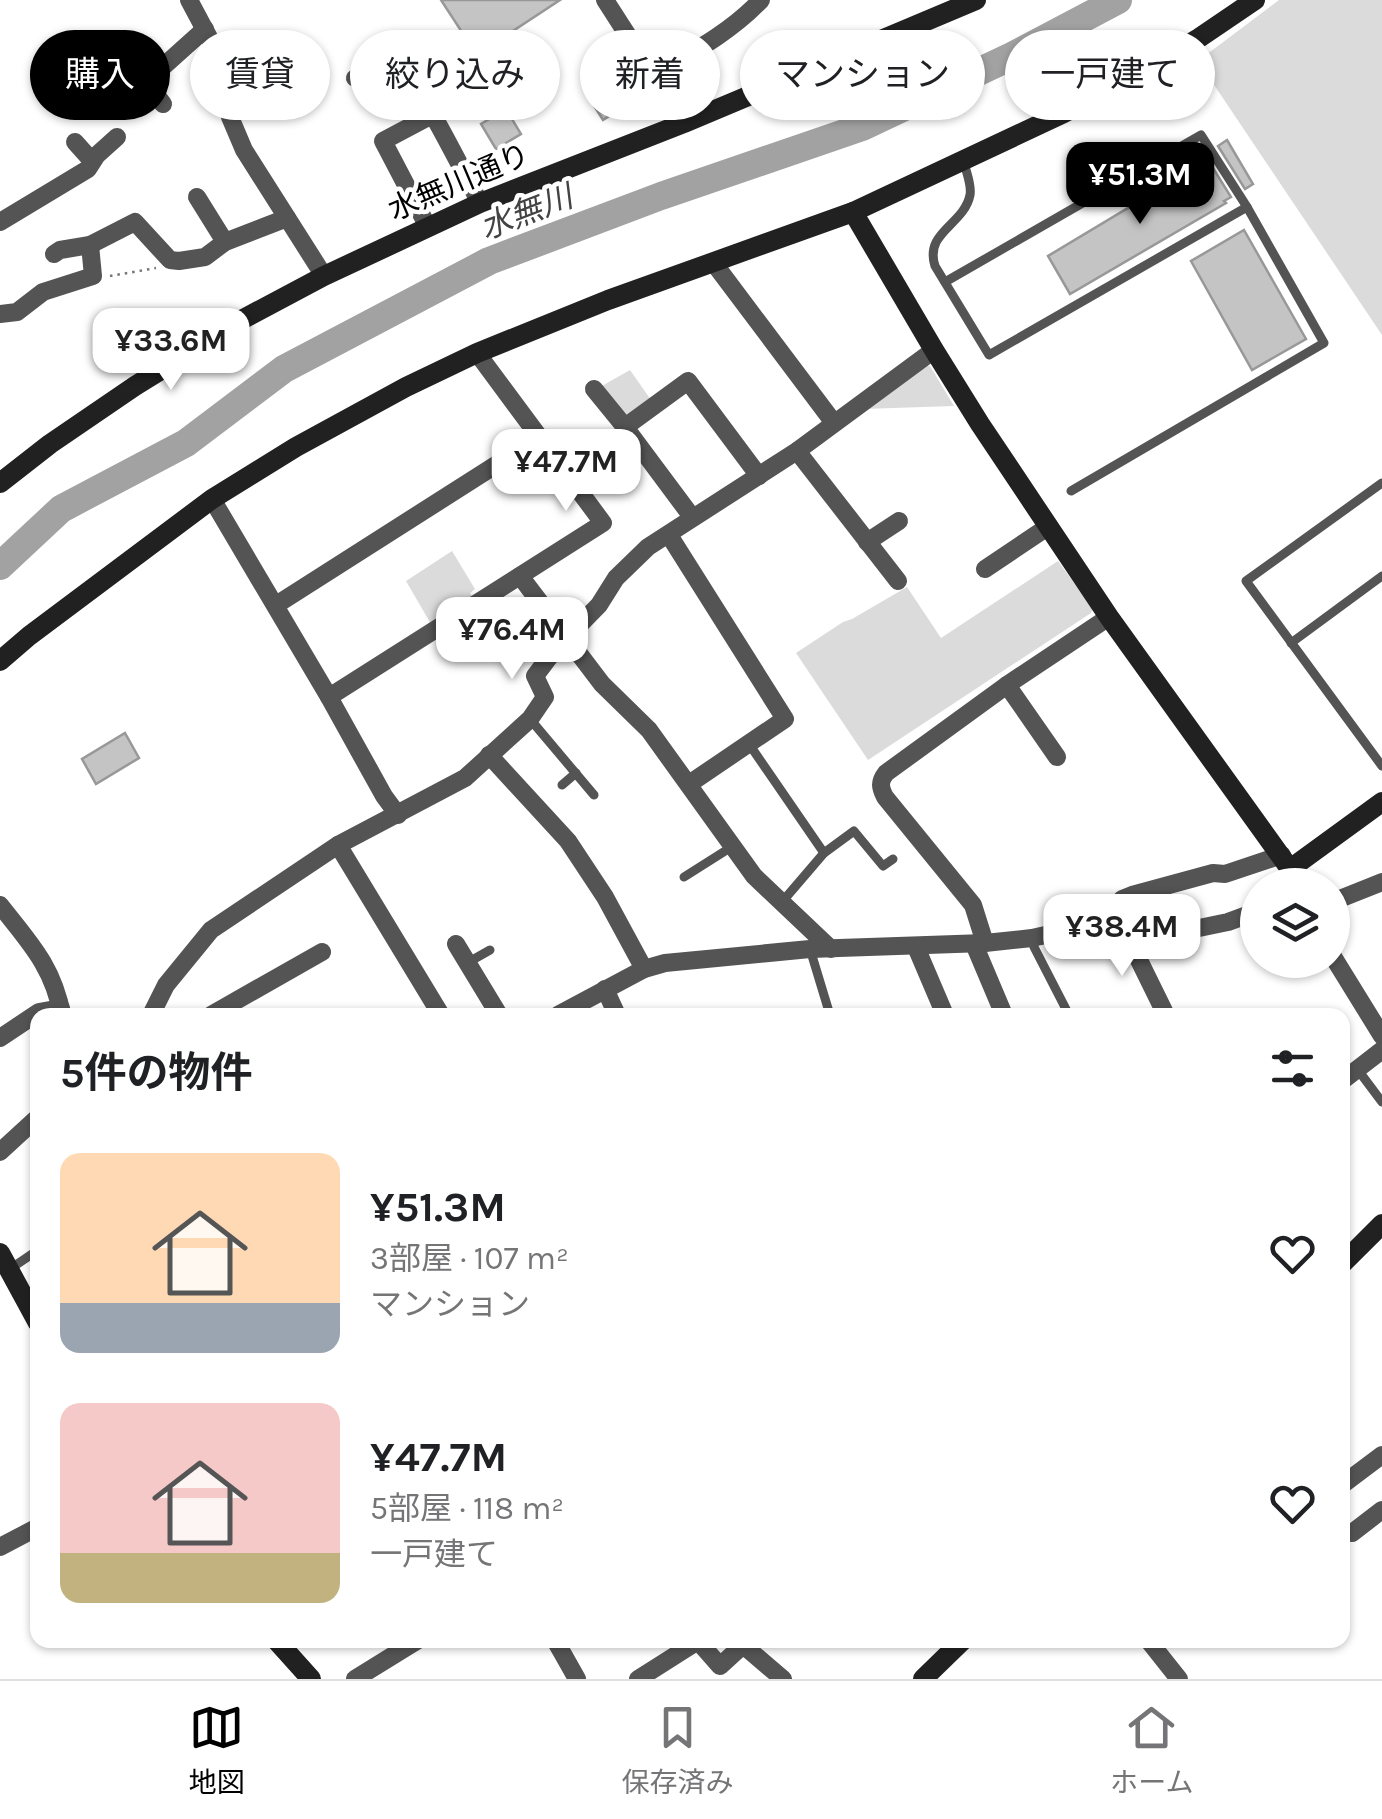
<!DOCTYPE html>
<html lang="ja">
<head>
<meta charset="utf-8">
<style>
  body { margin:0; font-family:Karla,"Noto Sans JP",sans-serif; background:#f2f2f2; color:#202124; height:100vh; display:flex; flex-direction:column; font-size:38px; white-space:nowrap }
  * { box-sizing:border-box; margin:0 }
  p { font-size:32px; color:#757577 }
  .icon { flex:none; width:55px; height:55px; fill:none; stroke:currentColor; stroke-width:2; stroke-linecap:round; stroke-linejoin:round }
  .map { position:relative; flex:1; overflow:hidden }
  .details { position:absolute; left:30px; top:1008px; width:1320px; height:640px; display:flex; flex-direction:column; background:#fff; border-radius:20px; box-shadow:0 2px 8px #0004 }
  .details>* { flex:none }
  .guide { position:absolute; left:30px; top:30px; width:1322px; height:90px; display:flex; gap:20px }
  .controls { position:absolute; left:1240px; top:868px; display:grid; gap:20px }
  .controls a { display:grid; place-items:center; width:110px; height:110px; border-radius:50%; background:#fff; box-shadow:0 2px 8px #0004; font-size:50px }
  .price { position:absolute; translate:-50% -85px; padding:0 22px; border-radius:20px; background:#fff; color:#222; font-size:32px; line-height:65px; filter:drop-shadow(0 2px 5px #0008) }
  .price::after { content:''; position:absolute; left:50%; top:60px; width:30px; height:22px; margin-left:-15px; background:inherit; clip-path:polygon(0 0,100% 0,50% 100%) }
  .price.current { background:#000; color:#fff }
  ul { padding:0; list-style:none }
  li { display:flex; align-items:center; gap:30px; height:250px; padding:0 30px }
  li span { display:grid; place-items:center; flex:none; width:280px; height:200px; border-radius:20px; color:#555 }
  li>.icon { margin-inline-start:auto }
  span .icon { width:120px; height:120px; fill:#fffc; stroke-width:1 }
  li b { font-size:42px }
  h2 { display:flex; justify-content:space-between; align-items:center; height:120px; padding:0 30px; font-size:42px }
  .tag { padding:0 35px; border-radius:45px; background:#fff; box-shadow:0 2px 8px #0004; font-size:35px; line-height:90px }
  .tag.current { background:#000; color:#fff }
  .menu { display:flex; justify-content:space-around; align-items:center; height:140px; border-top:2px solid #e0e0e0; background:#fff; font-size:28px; color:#757577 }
  .menu a { display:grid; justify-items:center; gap:5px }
  .menu .current { color:#000 }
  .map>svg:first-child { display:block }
  .green { fill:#dbdbdb }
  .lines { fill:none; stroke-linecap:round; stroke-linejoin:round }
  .river { stroke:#a2a2a2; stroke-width:28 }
  .building { fill:#c4c4c4; stroke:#989898; stroke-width:2.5 }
  .path { stroke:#767676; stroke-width:2.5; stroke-dasharray:2.5 5; stroke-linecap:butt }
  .lane { stroke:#545454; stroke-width:9 }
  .street { stroke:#545454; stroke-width:18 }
  .secondary { stroke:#212121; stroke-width:20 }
  .labels { text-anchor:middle; stroke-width:9; stroke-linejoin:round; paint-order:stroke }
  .street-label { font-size:30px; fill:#000; stroke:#fff }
  .water-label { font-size:32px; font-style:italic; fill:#434343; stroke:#fff }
</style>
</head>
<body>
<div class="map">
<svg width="1382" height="1679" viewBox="0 0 1382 1679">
  <rect width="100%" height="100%" fill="#fff"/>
  <g class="green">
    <path d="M1279,0H1382V335L1198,61Z"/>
    <path d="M923,365L930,366L954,406L863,409Z"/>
    <path d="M630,370L651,400L630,417L621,416L600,387Z"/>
    <path d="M452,551L475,589L470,593L473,598L431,624L406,581Z"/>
    <path d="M1058,561L1093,609L1091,613L868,760L796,653L843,622L852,619L907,587L941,638Z"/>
  </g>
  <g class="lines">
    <path class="river" d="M0,566L61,509L186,443L284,369L489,261L661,196L862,127L1012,56L1118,0"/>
  </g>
  <g class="building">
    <path d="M441,0H560L478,54L472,45L471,46Z"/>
    <path d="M628,77L640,96L603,120L591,101Z"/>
    <path d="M506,109L521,134L496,149L481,124Z"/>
    <path d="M1227,140L1253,184L1245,189L1218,146Z"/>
    <path d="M1208,160L1231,197L1224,201L1226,203L1070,294L1048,256Z"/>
    <path d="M1244,230L1306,339L1252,370L1191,261Z"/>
    <path d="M125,733L139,758L96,784L82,759Z"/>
  </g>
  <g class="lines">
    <path class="path" d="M110,276L156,268"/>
    <g class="lane">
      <path d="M964,162C966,172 972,185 970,195C964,225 924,232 935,266L989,355L1247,207"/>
      <path d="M945,282L1201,135L1247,207L1324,343L1071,491"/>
      <path d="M1382,483L1246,581L1382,766"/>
      <path d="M1291,643L1382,576"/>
      <path d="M530,719L594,795"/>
      <path d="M749,744L824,853"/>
      <path d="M562,785L576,773"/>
      <path d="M684,877L733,846"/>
      <path d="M782,902L824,853L854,831L883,866L893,859"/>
      <path d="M1032,938L1034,947L1069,1015"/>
      <path d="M810,949L830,1015"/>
      <path d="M467,963L490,950"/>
      <path d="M1358,1070L1382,1102"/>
      <path d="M10,1269L38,1250"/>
    </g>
    <g class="street">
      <path d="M189,0L230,77V117L244,150L324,276"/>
      <path d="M605,0L684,123"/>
      <path d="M121,49L163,104"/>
      <path d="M653,75C691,53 730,33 761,0"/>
      <path d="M355,78L393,54C428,99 453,153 480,203"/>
      <path d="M146,82L205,29"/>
      <path d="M75,142L92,161"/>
      <path d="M197,197L225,242"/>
      <path d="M0,222L88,169L97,155L117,137"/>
      <path d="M428,227L383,141L432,115"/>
      <path d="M54,254L60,250L90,245L135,222L170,260L179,261L205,257L225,242L287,218"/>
      <path d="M713,262L834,423"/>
      <path d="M0,314L17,312L43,292L93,276L90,245"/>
      <path d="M594,389L625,427"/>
      <path d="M797,451L898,581"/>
      <path d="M212,499L329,697L384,796L398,815"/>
      <path d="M692,517L625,427L688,381L759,476"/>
      <path d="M669,535L785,719L689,784"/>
      <path d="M867,542L899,521"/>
      <path d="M985,569L1049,526"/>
      <path d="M520,576L602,684L649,730L754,876L831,949"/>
      <path d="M276,605L538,438"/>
      <path d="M1007,685L1057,757"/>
      <path d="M329,697L603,523L477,353"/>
      <path d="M489,755L568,841L605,897L644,969"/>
      <path d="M338,845L441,1015"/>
      <path d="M1290,869L1291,885"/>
      <path d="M1332,902L1382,882"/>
      <path d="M0,905C29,942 53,966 62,1015"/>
      <path d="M1108,921L1130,939L1141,940L1228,922L1258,911"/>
      <path d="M1141,940L1137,956L1164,1011"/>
      <path d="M985,943L973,905L885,797C880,787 879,782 886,773L1007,685L1109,617"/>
      <path d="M456,944L499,1015"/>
      <path d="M974,944L1004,1015"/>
      <path d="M916,947L945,1015"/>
      <path d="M1332,955L1382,1036"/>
      <path d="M605,989L617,1015"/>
      <path d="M151,1015L166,985L211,930L338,845L465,778L530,719L545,697L535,676L553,652L599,605L616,578L648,547L797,451L934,350"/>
      <path d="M211,1015L322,952"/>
      <path d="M558,1015L644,969L665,963L810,949L985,943L1032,938L1108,921L1122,899L1132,895L1213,873L1225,874L1282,855"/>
      <path d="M0,1038L39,1012L61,1008"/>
      <path d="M1342,1081L1382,1050"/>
      <path d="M0,1152L38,1117"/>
      <path d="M1342,1485L1382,1455"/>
      <path d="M1352,1533L1382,1510"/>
      <path d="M0,1547L38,1527"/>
      <path d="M555,1640L577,1679"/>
      <path d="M1148,1640L1179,1679"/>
      <path d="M355,1679L418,1640"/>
      <path d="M638,1679L698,1641L720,1666L743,1645L783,1679"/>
    </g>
    <g class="secondary">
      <path d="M853,212L934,350L980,424L1109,617L1290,869L1382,802"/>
      <path d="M0,483L50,444L135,386L245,318L324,276L480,203L684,123L976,0"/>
      <path d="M0,661L29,636L212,499L296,447L406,387L477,353L608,300L853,212L1064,113L1135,76L1199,38L1255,0"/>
      <path d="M0,1253L38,1323"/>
      <path d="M1342,1264L1382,1224"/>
      <path d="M276,1640L311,1679"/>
      <path d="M923,1679L963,1640"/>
    </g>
  </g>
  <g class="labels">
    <g class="street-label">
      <text transform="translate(459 182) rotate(-23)" y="10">水無川通り</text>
    </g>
    <g class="water-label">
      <text transform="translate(526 212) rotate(-21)" y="11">水無川</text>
    </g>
  </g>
</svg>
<div class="controls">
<a><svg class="icon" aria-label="layers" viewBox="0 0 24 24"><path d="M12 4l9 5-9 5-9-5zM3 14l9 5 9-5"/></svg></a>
</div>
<b class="price current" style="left:1140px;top:227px">¥51.3M</b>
<b class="price" style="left:171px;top:393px">¥33.6M</b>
<b class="price" style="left:566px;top:514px">¥47.7M</b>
<b class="price" style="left:512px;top:682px">¥76.4M</b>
<b class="price" style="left:1122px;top:979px">¥38.4M</b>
<div class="guide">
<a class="tag current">購入</a>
<a class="tag">賃貸</a>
<a class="tag">絞り込み</a>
<a class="tag">新着</a>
<a class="tag">マンション</a>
<a class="tag">一戸建て</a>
</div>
<section class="details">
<h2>5件の物件<svg class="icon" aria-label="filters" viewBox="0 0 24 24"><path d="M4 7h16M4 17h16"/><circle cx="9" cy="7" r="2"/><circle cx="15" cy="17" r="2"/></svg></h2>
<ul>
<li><span style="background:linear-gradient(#ffd9b3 75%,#9aa5b1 0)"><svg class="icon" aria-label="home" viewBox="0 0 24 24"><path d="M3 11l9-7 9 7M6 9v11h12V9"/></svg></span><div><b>¥51.3M</b><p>3部屋 · 107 m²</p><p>マンション</p></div><svg class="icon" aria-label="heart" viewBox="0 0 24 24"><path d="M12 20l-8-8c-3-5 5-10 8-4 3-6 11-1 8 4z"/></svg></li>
<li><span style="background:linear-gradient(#f6c9c9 75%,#c2b280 0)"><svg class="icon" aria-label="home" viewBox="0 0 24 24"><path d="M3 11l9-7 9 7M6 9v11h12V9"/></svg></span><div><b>¥47.7M</b><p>5部屋 · 118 m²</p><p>一戸建て</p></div><svg class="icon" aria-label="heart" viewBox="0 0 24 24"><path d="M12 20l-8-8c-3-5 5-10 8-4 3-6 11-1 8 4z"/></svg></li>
</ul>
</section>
</div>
<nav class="menu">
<a class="current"><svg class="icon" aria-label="map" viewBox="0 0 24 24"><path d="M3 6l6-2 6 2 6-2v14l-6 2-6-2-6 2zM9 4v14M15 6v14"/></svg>地図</a>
<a><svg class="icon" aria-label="saved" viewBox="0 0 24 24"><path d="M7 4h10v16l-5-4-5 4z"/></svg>保存済み</a>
<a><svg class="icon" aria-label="home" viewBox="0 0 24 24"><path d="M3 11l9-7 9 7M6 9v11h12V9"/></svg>ホーム</a>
</nav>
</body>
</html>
